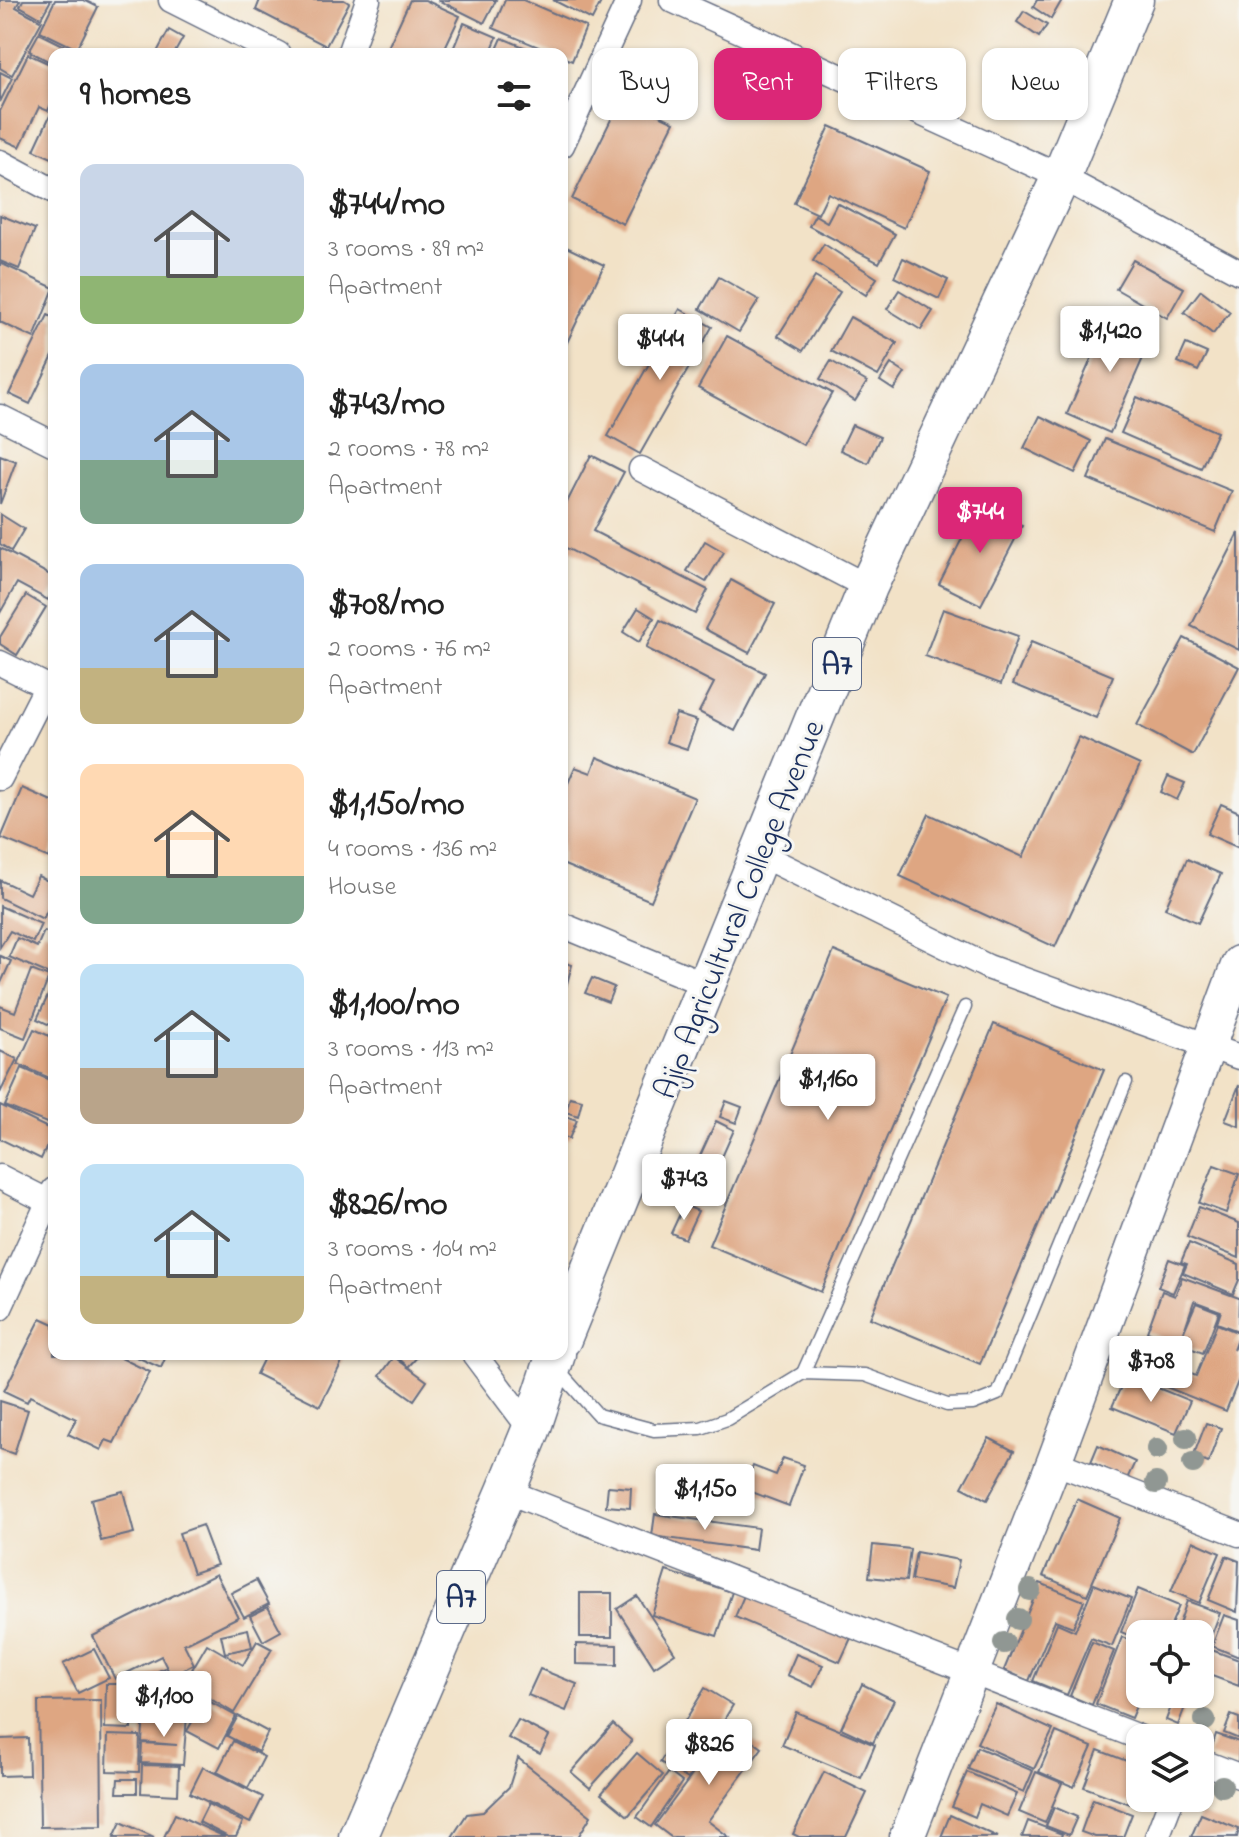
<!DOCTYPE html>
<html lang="en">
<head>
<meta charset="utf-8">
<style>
  body { margin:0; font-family:"Indie Flower",sans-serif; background:#f6f6f6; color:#222; height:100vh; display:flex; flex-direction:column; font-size:30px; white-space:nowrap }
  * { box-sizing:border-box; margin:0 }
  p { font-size:26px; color:#767676 }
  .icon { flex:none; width:44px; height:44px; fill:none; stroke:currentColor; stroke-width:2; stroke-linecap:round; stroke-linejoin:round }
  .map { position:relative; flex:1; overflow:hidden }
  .details { position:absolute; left:48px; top:48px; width:520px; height:1312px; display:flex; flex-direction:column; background:#fff; border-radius:16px; box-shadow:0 2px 6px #0004 }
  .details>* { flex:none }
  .hud { position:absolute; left:592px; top:48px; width:526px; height:72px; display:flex; gap:16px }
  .tools { position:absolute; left:1126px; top:1620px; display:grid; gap:16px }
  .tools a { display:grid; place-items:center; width:88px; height:88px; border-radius:16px; background:#fff; box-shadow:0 2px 6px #0004; font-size:40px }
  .price { position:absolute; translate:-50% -68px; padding:0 18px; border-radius:8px; background:#fff; color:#222; font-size:26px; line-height:52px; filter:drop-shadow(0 2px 4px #0008) }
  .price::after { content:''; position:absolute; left:50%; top:48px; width:24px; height:18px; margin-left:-12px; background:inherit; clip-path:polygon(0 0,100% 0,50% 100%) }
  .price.active { background:#db2777; color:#fff }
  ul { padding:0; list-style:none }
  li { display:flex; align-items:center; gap:24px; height:200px; padding:0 32px }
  li span { display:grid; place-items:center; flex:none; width:224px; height:160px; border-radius:16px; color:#555 }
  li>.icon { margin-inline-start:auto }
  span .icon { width:96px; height:96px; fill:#fffc; stroke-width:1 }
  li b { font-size:34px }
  h2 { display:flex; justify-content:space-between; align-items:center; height:96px; padding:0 32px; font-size:34px }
  .pill { padding:0 28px; border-radius:16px; background:#fff; box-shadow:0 2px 6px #0004; font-size:28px; line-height:72px }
  .pill.active { background:#db2777; color:#fff }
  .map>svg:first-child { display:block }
  .building { fill:#dea682 }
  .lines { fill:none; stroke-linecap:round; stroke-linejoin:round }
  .lane-casing { stroke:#666e83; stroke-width:15 }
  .street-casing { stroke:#666e83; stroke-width:27 }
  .secondary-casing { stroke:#666e83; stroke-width:37 }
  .primary-casing { stroke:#666e83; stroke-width:41 }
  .lane { stroke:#fff; stroke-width:12 }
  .street { stroke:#fff; stroke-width:24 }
  .secondary { stroke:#fff; stroke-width:34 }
  .primary { stroke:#fff; stroke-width:38 }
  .tree { fill:#909793 }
  .labels { text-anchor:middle; stroke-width:6; stroke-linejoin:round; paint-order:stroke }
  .shield { fill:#f6f6f2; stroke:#5d6b8a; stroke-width:2 }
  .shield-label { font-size:30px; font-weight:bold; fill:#1b2f5e }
  .street-label { font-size:32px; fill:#1b2f5e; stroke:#f6f6f2 }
</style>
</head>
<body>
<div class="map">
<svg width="1239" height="1837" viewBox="0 0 1239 1837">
  <rect width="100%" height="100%" fill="#f6f6f2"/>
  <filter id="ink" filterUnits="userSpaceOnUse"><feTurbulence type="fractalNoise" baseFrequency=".0125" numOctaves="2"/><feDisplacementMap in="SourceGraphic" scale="16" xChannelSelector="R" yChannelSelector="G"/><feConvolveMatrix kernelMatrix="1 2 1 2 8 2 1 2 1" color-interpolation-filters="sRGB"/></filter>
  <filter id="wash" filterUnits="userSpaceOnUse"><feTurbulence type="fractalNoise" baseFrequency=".006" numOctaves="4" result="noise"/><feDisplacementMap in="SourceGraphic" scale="32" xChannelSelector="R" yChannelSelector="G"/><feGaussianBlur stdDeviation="1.8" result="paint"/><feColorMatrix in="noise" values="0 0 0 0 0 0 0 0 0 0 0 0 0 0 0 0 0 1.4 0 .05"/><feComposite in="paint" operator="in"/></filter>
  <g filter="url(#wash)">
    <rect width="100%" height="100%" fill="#f2e2c7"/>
    <g id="blocks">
      <g class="building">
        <path d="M0,0H20L16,7L42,21L12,75L0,68Z"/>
        <path d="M23,0H51L41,18L20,6Z"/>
        <path d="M55,0H84L98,7L77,49L40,31Z"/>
        <path d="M260,0H344L349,3L326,46L256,10Z"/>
        <path d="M410,0H425L460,16L442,54H385Z"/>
        <path d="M438,0H496L484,23Z"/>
        <path d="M505,0H523L586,27L572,61L493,28Z"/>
        <path d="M553,0H602L592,20Z"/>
        <path d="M1037,0H1062L1051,19L1033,7Z"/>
        <path d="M1024,11L1047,25L1039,37L1017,22Z"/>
        <path d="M464,23L497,37L490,54H451Z"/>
        <path d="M169,30L183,38L174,54H156Z"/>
        <path d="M39,33L75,51L74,54H54V64L29,51Z"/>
        <path d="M502,38L541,54H495Z"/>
        <path d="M28,54L54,66V97L48,111L39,107L20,147L0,138V111Z"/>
        <path d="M0,72L12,78L0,102Z"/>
        <path d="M622,97L674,122L623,224L572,199Z"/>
        <path d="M54,107V159L34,150Z"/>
        <path d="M830,126L930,171L904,228L828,193L818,214L794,203Z"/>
        <path d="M837,203L895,234L879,263L809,226L815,215L827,222Z"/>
        <path d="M0,215L35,229L19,269L0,261Z"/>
        <path d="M824,244L877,278L866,295L813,261Z"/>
        <path d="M562,245L604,265L562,353Z"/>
        <path d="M903,258L948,280L939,299L894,277Z"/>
        <path d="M1133,260L1184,288L1167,318L1116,289Z"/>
        <path d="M0,263L54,288L34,338L0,322Z"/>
        <path d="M719,277L759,300L739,332L700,309Z"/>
        <path d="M815,277L840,292L803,351L778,336Z"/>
        <path d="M899,290L933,311L921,330L887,309Z"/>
        <path d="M1201,290L1230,312L1213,334L1184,312Z"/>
        <path d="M680,309L712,327L640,454L608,436Z"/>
        <path d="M1111,314L1154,333L1110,433L1067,414Z"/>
        <path d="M48,315L54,318V354L30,404L9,394Z"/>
        <path d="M850,317L897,343L878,376L831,351Z"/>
        <path d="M727,336L832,393L803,445L698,388Z"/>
        <path d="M1186,344L1207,353L1198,371L1178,362Z"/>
        <path d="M831,361L867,382L855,401L820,379Z"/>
        <path d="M891,364L905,373L894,390L880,381Z"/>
        <path d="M1137,397L1217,432L1201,468L1121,433Z"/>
        <path d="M1040,416L1091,441L1075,473L1024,448Z"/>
        <path d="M852,425L880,437L868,463L840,450Z"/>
        <path d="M1105,439L1232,491L1215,532L1088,479Z"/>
        <path d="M0,455L16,461L0,504Z"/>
        <path d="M591,455L624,472L593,531L708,590L695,614L562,546V512Z"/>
        <path d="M979,505L1022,526L981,605L939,584Z"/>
        <path d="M0,514L24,529L11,551L0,544Z"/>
        <path d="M1239,533V650L1191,626Z"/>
        <path d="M705,541L724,552L706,582L687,571Z"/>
        <path d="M0,548L54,577V589L48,600L17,583L0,613Z"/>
        <path d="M731,580L775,604L749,653L705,629Z"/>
        <path d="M26,595L46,607L17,655L0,644V637Z"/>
        <path d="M638,608L654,618L639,642L623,632Z"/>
        <path d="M943,609L1018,636L1001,684L925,656Z"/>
        <path d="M660,620L765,673L735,731L699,712L714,683L646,648Z"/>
        <path d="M1184,638L1239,667L1193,755L1137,725Z"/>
        <path d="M1031,642L1113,676L1096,718L1013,684Z"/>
        <path d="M676,714L697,721L687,749L666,742Z"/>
        <path d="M1079,737L1140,765L1055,947L900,876L929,814L1023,857Z"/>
        <path d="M597,757L695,798L651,901L562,864V797L575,767L591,773Z"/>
        <path d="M1168,776L1185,783L1177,800L1161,792Z"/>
        <path d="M22,788L54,802V845L49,858L1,838Z"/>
        <path d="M1221,804L1239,812V848L1207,834Z"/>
        <path d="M1187,859L1221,874L1198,923L1165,908Z"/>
        <path d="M38,876L54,884V897L43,919L0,898V880L29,894Z"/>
        <path d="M0,906L41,924L33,942L10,931L0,947Z"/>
        <path d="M44,931L54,935V976L9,957L17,938L37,947Z"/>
        <path d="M834,951L946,998L821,1292L709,1245Z"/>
        <path d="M0,956L11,961L0,985Z"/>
        <path d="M562,962L572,965L566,987L562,986Z"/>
        <path d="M31,970L49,977L25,1038L0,1028V1006L15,1012Z"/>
        <path d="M592,978L614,987L608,1002L585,993Z"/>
        <path d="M54,983V1027L37,1019Z"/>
        <path d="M994,1024L1104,1070L980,1364L870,1318Z"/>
        <path d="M34,1029L54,1038L51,1054L54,1055V1080L18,1064Z"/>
        <path d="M0,1051L17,1059L0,1093Z"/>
        <path d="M22,1068L54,1082V1126L5,1106Z"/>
        <path d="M1239,1085V1126L1225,1121Z"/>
        <path d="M570,1097L582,1100L578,1116L566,1112Z"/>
        <path d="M726,1101L742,1107L736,1123L720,1117Z"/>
        <path d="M0,1105L54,1131L41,1159L0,1139Z"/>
        <path d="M562,1115L577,1120L569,1139L562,1136Z"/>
        <path d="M716,1121L734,1130L718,1166L699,1158Z"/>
        <path d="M699,1163L716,1175L702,1195L685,1183Z"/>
        <path d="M1214,1165L1239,1174L1226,1213L1199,1203Z"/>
        <path d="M684,1205L698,1211L685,1239L671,1233Z"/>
        <path d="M1199,1207L1239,1223V1258L1187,1237Z"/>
        <path d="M1189,1243L1239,1264V1280L1233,1294L1183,1273L1187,1264L1181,1262Z"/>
        <path d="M1169,1259L1185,1265L1173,1293L1158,1287Z"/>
        <path d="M1182,1277L1239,1298L1238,1331L1217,1323L1221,1311L1194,1301L1184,1331L1196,1303L1219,1312L1203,1353L1147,1332L1162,1291L1175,1296Z"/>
        <path d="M41,1318L54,1324V1354H113L150,1372L114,1443L106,1440L101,1450L68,1434L76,1419L30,1396L27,1402L4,1391Z"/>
        <path d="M1217,1324L1239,1333L1233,1350L1239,1340V1379L1226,1411L1151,1381L1159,1361L1196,1376Z"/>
        <path d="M1139,1340L1161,1350L1149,1379L1126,1369Z"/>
        <path d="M130,1354H167L161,1368Z"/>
        <path d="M266,1354H336L344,1358L320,1406L256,1374Z"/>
        <path d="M394,1354H420L408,1367Z"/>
        <path d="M394,1357L427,1381L414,1400L380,1376Z"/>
        <path d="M1126,1375L1190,1401L1176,1433L1112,1407Z"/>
        <path d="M0,1401L28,1410L14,1454L0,1449Z"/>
        <path d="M1206,1423L1221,1428L1208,1463L1193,1457Z"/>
        <path d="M989,1438L1014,1451L987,1500L962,1487Z"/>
        <path d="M1098,1445L1135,1462L1127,1479L1091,1462Z"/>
        <path d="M783,1458L804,1465L789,1506L744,1489L753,1466L776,1475Z"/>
        <path d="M608,1486L631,1488L630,1508L606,1506Z"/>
        <path d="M123,1491L134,1533L101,1541L91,1499Z"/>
        <path d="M1077,1499L1120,1518L1087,1595L1043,1576Z"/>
        <path d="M655,1514L758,1528L755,1550L652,1536Z"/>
        <path d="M202,1525L217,1565L193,1573L179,1533Z"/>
        <path d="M1193,1541L1220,1553L1199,1603L1171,1591Z"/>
        <path d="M873,1545L910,1549L906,1581L869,1577Z"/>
        <path d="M916,1552L959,1560L953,1588L911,1580Z"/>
        <path d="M1226,1556L1239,1561L1237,1612L1208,1600Z"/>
        <path d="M666,1571L732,1592L717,1636L652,1615Z"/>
        <path d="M216,1574L238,1617L184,1644L194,1664L171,1676L161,1656L115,1679L93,1636Z"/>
        <path d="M256,1580L269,1604L244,1617L231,1593Z"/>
        <path d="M1040,1583L1084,1601L1073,1627L1055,1620L1029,1681L1004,1670Z"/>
        <path d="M1094,1584L1131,1599L1112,1646L1091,1638L1067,1695L1033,1681L1057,1623L1075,1631Z"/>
        <path d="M1138,1589L1179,1606L1167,1634H1140V1640L1121,1632Z"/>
        <rect x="580" y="1593" width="32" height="44"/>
        <path d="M745,1593L851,1638L840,1662L735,1617Z"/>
        <path d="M637,1596L675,1653L654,1667L617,1609Z"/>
        <path d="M1187,1601L1220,1613L1210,1639L1178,1627Z"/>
        <path d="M268,1607L281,1631L263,1641L250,1616Z"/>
        <path d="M1224,1615L1239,1620V1657L1212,1646Z"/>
        <path d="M248,1629L252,1647L225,1653L221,1635Z"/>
        <path d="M1122,1637L1140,1644L1141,1694L1131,1718L1096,1704Z"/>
        <path d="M257,1641L272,1649L234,1713L184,1683L207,1644L243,1665Z"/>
        <path d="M1092,1642L1114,1651L1092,1705L1070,1696Z"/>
        <path d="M576,1644L617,1645V1665L576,1664Z"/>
        <path d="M94,1649L109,1678L78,1693L63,1664Z"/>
        <path d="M1209,1649L1239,1660V1686L1201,1672Z"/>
        <path d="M796,1654L823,1665L813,1687L787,1675Z"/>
        <path d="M164,1668L179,1694L149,1711L134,1684Z"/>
        <path d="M540,1669L577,1684L566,1711L528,1695Z"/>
        <path d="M106,1684H132L131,1729L105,1728Z"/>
        <path d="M862,1684L894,1700L873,1743L841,1728Z"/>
        <path d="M705,1688L733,1705L688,1779L660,1762Z"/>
        <path d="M1176,1694H1190L1178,1725L1166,1720Z"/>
        <path d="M205,1699L236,1716L219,1748L187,1731Z"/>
        <path d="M101,1700L102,1826L40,1827L38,1701Z"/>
        <path d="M996,1704L1053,1730L1034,1769L977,1743Z"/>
        <path d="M796,1712L875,1745L861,1778L782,1745Z"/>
        <path d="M144,1713L187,1716L183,1765L141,1763L142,1743L177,1745L142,1742Z"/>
        <path d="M1231,1715L1239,1718V1739L1224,1733Z"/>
        <path d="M238,1716L268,1732L258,1752L227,1736Z"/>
        <path d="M518,1720L549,1736L540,1754L508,1738Z"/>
        <path d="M613,1724L632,1741L590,1788L571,1772Z"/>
        <path d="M730,1724L762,1748L708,1821L729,1837H671L655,1825Z"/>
        <path d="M1056,1732L1092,1747L1074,1787L1039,1772Z"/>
        <path d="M1216,1734L1239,1742L1238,1765L1209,1756Z"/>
        <path d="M108,1735L140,1736L139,1772L107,1771Z"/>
        <path d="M28,1738L29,1775L0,1776V1739Z"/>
        <path d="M233,1741L264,1757L248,1788L217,1772Z"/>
        <path d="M977,1747L1033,1771L1024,1792L968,1769Z"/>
        <path d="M1098,1750L1140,1766L1129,1804L1084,1787Z"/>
        <path d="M637,1753L663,1775L628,1816L601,1794Z"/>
        <path d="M518,1758L591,1816L578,1837H452L467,1814L483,1812L509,1787Z"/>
        <path d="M142,1765L179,1766L178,1795L141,1793Z"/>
        <path d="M203,1767L263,1797L250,1823L190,1793Z"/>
        <path d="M669,1772L682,1782L651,1827L637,1817Z"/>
        <path d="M824,1772L867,1793L846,1837H799L793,1834Z"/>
        <path d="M967,1772L1017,1794L1007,1816L980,1804L975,1817L952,1807Z"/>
        <path d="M1036,1772L1062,1783L1045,1823L1019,1812Z"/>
        <path d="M118,1779H137V1793H117Z"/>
        <path d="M1093,1799L1132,1814L1123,1837H1095L1081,1832Z"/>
        <path d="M208,1804L243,1822L236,1837H228L199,1822Z"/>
        <path d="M1054,1807L1077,1817L1069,1835L1046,1826Z"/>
        <path d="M175,1814L225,1837H164Z"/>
        <path d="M1201,1814L1239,1829L1237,1837H1191Z"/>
        <path d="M950,1815L998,1837H941Z"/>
        <path d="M1028,1821L1062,1834L1061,1837H1022Z"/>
        <path d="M121,1822L154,1837H114Z"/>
      </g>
    </g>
  </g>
  <g filter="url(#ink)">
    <use href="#blocks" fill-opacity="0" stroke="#666e83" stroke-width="2"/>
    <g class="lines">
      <g class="lane-casing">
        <g id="lane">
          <path d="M557,1369L598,1415L654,1430L701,1428L727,1419L803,1373L865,1375L947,1405L973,1404L998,1394L1126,1082"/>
          <path d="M803,1373L965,1007"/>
        </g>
      </g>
      <g class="street-casing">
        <g id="street">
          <path d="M171,0L278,54"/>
          <path d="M672,0L1061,177L1239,272"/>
          <path d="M349,54L368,0"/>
          <path d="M562,145L629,0"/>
          <path d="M0,162L54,191"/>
          <path d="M0,417L54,444"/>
          <path d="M641,469L868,587"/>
          <path d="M0,663L54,690"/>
          <path d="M0,778L47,686"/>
          <path d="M761,855L988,967L1239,1057"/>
          <path d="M562,925L707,985"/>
          <path d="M0,1177L49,1202"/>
          <path d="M0,1308L54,1190"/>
          <path d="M474,1354L531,1430"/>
          <path d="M1054,1462L1239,1534"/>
          <path d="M506,1491L1141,1738"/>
          <path d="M1200,1761L1239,1776"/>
          <path d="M1157,1837L1172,1798"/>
        </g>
      </g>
      <g class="secondary-casing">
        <path id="secondary" d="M907,1837L1054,1462L1239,963"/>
      </g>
      <g class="primary-casing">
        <g id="primary">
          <path d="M562,1339L868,587L1061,177L1134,0"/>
          <path d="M358,1837L506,1491L531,1430L556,1354"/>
        </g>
      </g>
      <use href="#lane" class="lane"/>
      <use href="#street" class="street"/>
      <use href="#secondary" class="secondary"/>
      <use href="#primary" class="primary"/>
    </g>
    <g class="tree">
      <circle cx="1186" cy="1438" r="11"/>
      <circle cx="1157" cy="1449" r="11"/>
      <circle cx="1193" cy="1463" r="11"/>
      <circle cx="1156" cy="1483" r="11"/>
      <circle cx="1030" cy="1590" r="11"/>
      <circle cx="1018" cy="1619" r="11"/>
      <circle cx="1004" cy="1643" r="11"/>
      <circle cx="1205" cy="1720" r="11"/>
      <circle cx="1222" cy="1786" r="11"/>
    </g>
  </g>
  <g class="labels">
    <g class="shield">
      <rect x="813" y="638" width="48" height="52" rx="6"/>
      <rect x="437" y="1571" width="48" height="52" rx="6"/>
    </g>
    <g class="shield-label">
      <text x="837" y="674">A7</text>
      <text x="461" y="1607">A7</text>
    </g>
    <g class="street-label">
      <text transform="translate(738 909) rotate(-68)" y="11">Ajip Agricultural College Avenue</text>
    </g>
  </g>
</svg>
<div class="tools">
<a><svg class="icon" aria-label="locate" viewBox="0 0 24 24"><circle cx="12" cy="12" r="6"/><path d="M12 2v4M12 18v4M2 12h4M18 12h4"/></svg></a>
<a><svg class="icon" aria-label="layers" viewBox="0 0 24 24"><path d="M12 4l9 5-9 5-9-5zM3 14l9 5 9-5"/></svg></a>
</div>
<b class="price" style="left:1110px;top:374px">$1,420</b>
<b class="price" style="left:660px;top:382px">$444</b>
<b class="price active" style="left:980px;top:555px">$744</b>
<b class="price" style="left:828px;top:1122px">$1,160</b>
<b class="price" style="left:684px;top:1222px">$743</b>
<b class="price" style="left:1151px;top:1404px">$708</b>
<b class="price" style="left:705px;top:1532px">$1,150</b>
<b class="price" style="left:164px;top:1739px">$1,100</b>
<b class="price" style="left:709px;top:1787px">$826</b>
<div class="hud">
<a class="pill">Buy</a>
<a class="pill active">Rent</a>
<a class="pill">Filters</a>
<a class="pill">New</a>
</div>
<section class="details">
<h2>9 homes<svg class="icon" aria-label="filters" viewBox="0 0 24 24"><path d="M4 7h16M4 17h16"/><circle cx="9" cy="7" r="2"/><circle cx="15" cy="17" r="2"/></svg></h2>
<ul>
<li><span style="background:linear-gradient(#c9d6e8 70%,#8fb573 0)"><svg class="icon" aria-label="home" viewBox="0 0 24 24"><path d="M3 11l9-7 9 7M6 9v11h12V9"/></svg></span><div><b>$744/mo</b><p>3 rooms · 89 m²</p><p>Apartment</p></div></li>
<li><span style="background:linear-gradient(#a9c7e8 60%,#7fa58c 0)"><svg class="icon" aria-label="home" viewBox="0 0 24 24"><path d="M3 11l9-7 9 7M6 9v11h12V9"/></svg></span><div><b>$743/mo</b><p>2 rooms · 78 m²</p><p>Apartment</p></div></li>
<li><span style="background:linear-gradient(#a9c7e8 65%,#c2b280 0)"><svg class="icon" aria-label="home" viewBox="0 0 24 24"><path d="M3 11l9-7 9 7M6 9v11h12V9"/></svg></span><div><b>$708/mo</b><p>2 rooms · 76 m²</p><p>Apartment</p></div></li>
<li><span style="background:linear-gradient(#ffd9b3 70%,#7fa58c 0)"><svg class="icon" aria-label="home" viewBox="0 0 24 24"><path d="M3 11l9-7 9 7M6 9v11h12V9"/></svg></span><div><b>$1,150/mo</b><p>4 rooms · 136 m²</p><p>House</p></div></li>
<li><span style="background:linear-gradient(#bfe0f5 65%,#b9a48a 0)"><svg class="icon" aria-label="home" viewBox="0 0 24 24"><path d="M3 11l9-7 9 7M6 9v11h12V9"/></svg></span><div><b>$1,100/mo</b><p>3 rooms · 113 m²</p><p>Apartment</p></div></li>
<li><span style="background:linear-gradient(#bfe0f5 70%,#c2b280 0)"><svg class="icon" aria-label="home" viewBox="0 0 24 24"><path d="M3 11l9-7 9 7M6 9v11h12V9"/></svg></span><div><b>$826/mo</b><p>3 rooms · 104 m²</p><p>Apartment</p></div></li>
</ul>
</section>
</div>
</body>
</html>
